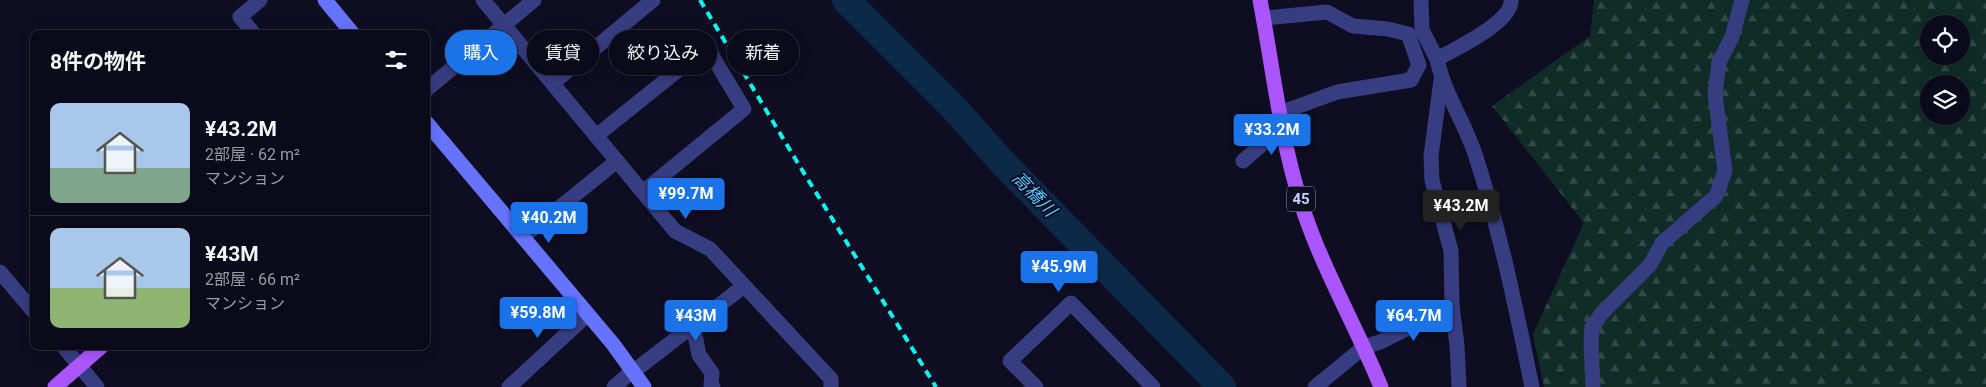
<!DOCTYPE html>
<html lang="ja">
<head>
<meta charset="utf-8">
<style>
  body { margin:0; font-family:Roboto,"Noto Sans JP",sans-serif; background:#131323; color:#f1f3f6; height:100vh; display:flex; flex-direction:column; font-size:19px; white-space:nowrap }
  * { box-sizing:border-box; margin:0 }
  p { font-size:16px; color:#999aa2 }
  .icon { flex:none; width:28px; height:28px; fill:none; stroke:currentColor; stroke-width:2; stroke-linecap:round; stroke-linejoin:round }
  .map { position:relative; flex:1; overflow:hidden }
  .details { position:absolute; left:30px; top:30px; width:400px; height:320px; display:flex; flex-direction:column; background:#0a0a1a; border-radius:10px; box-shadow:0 2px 12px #0003,0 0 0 1px #2a2b39 }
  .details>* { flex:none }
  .guide { position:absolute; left:445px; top:30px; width:475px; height:45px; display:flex; gap:10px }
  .buttons { position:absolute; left:1920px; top:15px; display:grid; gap:10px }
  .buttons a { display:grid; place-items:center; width:50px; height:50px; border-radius:50%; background:#0a0a1a; box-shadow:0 2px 12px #0003,0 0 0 1px #2a2b39; font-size:25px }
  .price { position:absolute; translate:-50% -42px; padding:0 11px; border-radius:5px; background:#1a73e8; color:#fff; font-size:16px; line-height:32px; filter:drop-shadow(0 1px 2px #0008) }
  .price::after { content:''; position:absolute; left:50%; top:30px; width:15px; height:11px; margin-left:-8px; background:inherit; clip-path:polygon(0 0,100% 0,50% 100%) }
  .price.active { background:#222; color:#fff }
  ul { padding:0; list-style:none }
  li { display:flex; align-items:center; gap:15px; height:125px; padding:0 20px }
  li+li { border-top:1px solid #2a2b39 }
  li span { display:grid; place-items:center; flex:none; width:140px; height:100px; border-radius:10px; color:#555 }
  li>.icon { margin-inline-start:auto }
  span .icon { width:60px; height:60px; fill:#fffc; stroke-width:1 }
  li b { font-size:21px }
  h2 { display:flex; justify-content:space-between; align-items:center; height:60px; padding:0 20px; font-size:21px }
  .chip { padding:0 18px; border-radius:22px; background:#0a0a1a; box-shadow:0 2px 12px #0003,0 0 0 1px #2a2b39; font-size:18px; line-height:45px }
  .chip.active { background:#1a73e8; color:#fff }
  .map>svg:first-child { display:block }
  .forest { fill:url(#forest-firs); fill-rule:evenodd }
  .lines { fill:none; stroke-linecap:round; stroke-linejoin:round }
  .river { stroke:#0c2a47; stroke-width:28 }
  .street { stroke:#373d81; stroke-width:15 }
  .secondary { stroke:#6573ff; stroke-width:15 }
  .primary { stroke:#ab55ff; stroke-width:15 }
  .rail { stroke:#00f9f4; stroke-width:4; stroke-dasharray:8 6; stroke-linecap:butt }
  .labels { text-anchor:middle; stroke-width:4; stroke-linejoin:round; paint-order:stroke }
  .shield { fill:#0e0d22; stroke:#9494bd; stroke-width:1 }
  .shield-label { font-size:15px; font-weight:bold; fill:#ceceff }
  .water-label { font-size:18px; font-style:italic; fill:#5cc7ff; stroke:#0e0d22 }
</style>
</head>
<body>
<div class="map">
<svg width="1986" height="387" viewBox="0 0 1986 387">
  <defs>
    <pattern id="forest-firs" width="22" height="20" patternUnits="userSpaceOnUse" patternTransform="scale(1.25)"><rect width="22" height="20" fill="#102c27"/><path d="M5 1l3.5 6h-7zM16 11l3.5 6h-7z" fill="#324947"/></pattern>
  </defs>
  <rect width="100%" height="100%" fill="#0e0d22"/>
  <path class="forest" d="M1594,0H1986V387H1544L1533,334L1584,223L1492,106L1590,36ZM1929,24H1961V56H1929ZM1929,84H1961V116H1929Z"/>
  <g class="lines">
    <path class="river" d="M846,0L953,107L1002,162L1222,387"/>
    <g class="street">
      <path d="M483,0L617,161"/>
      <path d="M1421,0L1422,30L1437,59"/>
      <path d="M1511,0C1513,22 1455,49 1437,59C1444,93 1464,121 1475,154C1500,230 1516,308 1532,387"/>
      <path d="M1264,18L1327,12L1353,26L1388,29L1408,34L1419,65L1411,80L1337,92L1280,113"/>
      <path d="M254,34L240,17L260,0"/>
      <path d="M1441,80L1431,156L1432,180L1451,251L1452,306L1457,345L1459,387"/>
      <path d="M553,83L653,0"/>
      <path d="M426,90L534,0"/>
      <path d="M596,136L707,47L744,109L644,191"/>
      <path d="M1243,161L1281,128"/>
      <path d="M523,237L617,161L675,231L710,249L831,379V387"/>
      <path d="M0,272L34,312"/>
      <path d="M693,325L699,355L712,373L711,384L713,387"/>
      <path d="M63,346L97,387"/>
      <path d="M509,387L588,314"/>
      <path d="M614,387L633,370L638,368L744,286"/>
      <path d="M1036,387L1010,361L1071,303L1153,387"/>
      <path d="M1315,387L1364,347L1380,342L1452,306"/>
      <path d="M1593,387L1591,343L1592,327L1602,313L1650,265L1662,243L1716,196L1725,171L1715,94L1719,62L1732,37L1742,0"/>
    </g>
    <g class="secondary">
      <path d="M325,0L353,34"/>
      <path d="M426,122L613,344L644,387"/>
    </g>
    <g class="primary">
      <path d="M1260,0C1275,78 1282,159 1312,234C1332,286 1360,335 1381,387"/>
      <path d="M55,387L102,346"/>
    </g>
    <path class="rail" d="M700,0L799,165L936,387"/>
  </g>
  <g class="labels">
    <rect class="shield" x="1287" y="186.5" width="28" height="25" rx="4"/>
    <g class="shield-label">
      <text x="1301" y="204">45</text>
    </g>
    <g class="water-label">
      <text transform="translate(1034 194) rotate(46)" y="6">高橋川</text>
    </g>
  </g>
</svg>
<div class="buttons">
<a><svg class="icon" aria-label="locate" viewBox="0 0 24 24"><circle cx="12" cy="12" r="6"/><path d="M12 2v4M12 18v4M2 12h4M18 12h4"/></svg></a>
<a><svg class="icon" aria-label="layers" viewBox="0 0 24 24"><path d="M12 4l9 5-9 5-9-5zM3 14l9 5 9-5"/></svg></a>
</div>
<b class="price" style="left:1272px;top:156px">¥33.2M</b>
<b class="price" style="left:686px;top:220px">¥99.7M</b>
<b class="price active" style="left:1461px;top:232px">¥43.2M</b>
<b class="price" style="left:549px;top:244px">¥40.2M</b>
<b class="price" style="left:1059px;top:293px">¥45.9M</b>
<b class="price" style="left:538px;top:339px">¥59.8M</b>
<b class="price" style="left:696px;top:342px">¥43M</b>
<b class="price" style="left:1414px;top:342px">¥64.7M</b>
<div class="guide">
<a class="chip active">購入</a>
<a class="chip">賃貸</a>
<a class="chip">絞り込み</a>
<a class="chip">新着</a>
</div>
<section class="details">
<h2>8件の物件<svg class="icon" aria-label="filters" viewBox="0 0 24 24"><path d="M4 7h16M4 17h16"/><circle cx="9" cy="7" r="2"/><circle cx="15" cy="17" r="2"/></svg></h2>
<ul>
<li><span style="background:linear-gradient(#a9c7e8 65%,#7fa58c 0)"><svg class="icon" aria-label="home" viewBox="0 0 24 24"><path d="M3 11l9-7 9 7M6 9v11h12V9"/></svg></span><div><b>¥43.2M</b><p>2部屋 · 62 m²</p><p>マンション</p></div></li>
<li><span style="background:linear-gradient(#a9c7e8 60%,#8fb573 0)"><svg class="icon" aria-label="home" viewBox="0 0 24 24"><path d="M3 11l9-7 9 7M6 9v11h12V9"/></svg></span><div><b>¥43M</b><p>2部屋 · 66 m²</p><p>マンション</p></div></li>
</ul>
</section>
</div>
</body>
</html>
